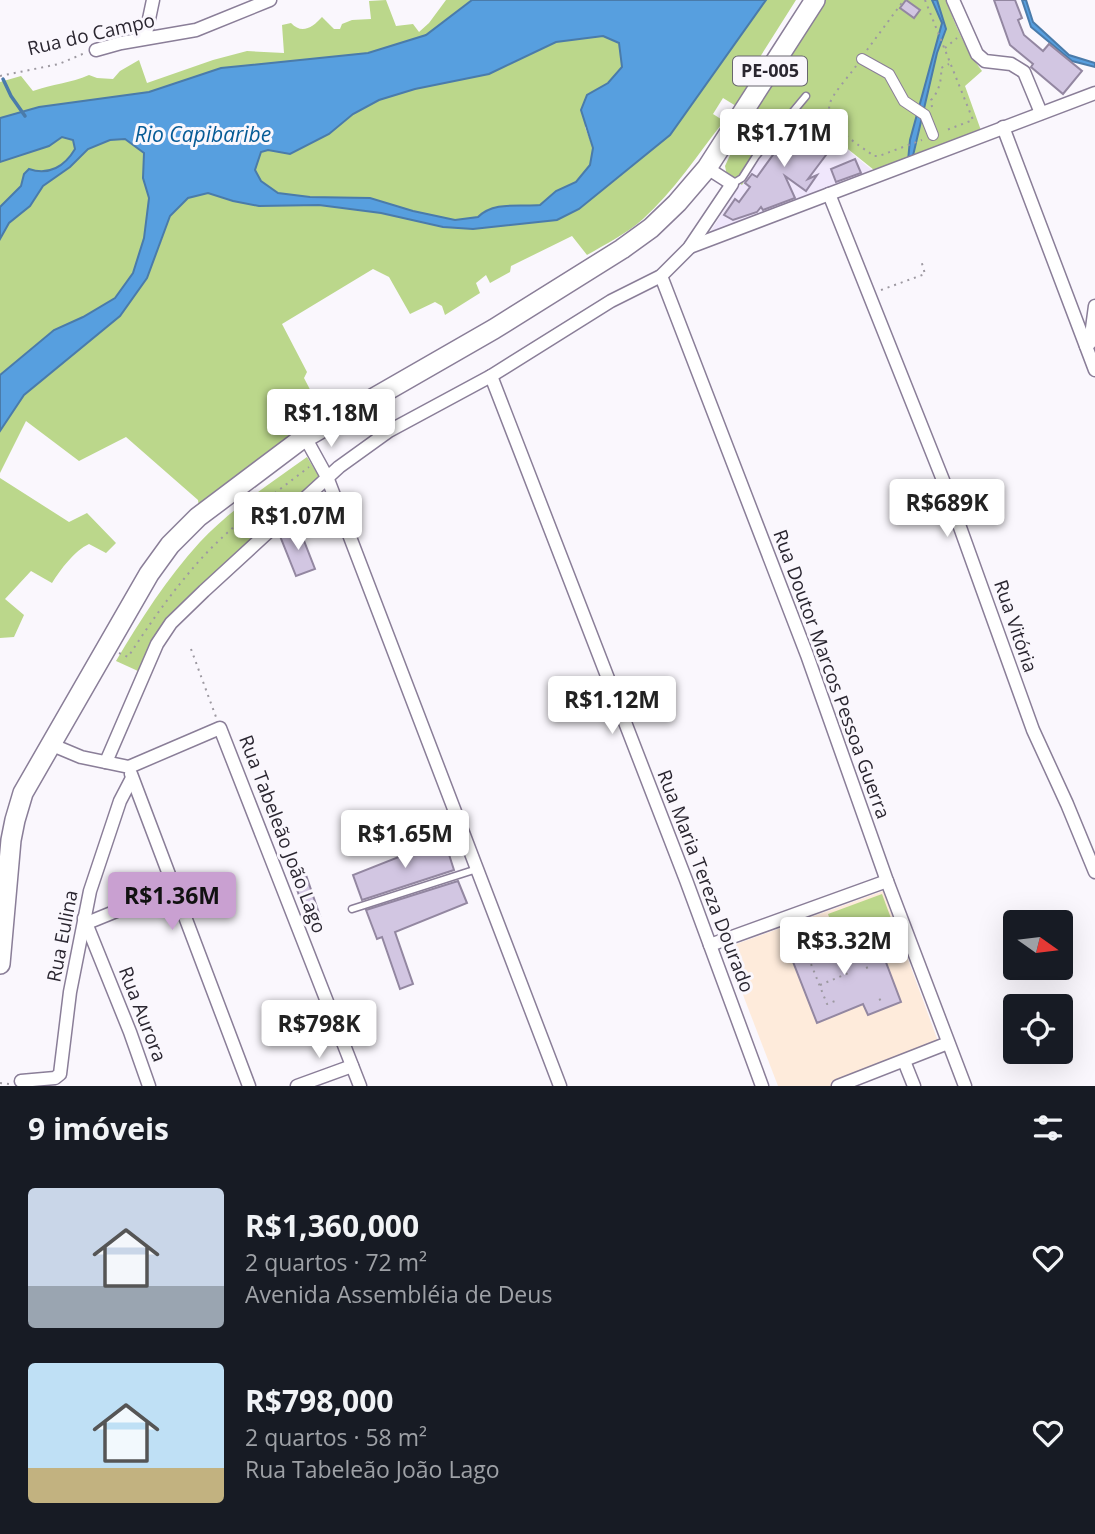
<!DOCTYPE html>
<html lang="pt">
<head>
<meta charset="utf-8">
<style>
  body { margin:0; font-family:"Open Sans",sans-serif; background:#242831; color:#f1f3f6; height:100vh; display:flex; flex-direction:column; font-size:26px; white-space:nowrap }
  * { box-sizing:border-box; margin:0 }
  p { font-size:23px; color:#9ea1a6 }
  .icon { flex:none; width:38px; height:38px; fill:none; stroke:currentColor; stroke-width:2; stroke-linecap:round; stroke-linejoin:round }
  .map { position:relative; height:1086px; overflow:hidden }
  .sheet { display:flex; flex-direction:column; background:#171b24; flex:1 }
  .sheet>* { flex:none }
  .needle { width:46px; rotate:104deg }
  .buttons { position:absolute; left:1003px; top:910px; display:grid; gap:14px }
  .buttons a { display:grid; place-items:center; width:70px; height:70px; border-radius:7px; background:#171b24; box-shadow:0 7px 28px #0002; font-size:35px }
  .price { position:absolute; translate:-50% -60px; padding:0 16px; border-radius:7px; background:#fff; color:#222; font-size:23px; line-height:46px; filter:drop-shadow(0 2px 4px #0008) }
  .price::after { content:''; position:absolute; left:50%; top:42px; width:21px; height:16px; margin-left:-10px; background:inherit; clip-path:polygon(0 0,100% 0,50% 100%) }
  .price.selected { background:#c9a0d1; color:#111 }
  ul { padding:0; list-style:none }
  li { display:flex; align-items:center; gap:21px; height:175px; padding:0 28px }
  li span { display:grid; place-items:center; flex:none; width:196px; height:140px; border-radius:7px; color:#555 }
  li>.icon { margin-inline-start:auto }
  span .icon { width:84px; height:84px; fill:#fffc; stroke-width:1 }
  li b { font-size:30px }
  h2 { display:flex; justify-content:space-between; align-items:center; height:84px; padding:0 28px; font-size:30px }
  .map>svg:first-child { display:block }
  .built { fill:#f0e7fc }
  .education { fill:#feebdb }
  .green { fill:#bbd78b }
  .water { fill:#579fdf; stroke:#4a7baa; stroke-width:2; fill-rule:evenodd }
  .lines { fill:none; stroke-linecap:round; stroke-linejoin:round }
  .stream { stroke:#4a7baa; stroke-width:3.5 }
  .building { fill:#d2c6e2; stroke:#9387a1; stroke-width:2 }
  .service-casing { stroke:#8a7e98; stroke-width:9 }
  .pedestrian-casing { stroke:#8a7e98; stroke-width:12 }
  .minor-casing { stroke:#8a7e98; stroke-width:15 }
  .primary-casing { stroke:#8a7e98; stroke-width:22 }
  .path { stroke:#9d99a1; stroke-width:2; stroke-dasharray:2 5; stroke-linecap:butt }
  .service { stroke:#fff; stroke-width:6 }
  .pedestrian { stroke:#fff; stroke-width:10 }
  .minor { stroke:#fff; stroke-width:12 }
  .primary { stroke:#fff; stroke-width:19 }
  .labels { text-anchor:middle; stroke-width:6; stroke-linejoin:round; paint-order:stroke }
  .shield { fill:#faf7fd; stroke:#68656e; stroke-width:2 }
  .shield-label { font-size:18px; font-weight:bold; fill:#2a2630 }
  .street-label { font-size:19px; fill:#2a2630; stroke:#faf7fd }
  .water-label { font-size:21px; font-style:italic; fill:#065b96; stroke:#faf7fd }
</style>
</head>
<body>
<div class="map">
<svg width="1095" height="1086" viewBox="0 0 1095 1086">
  <rect width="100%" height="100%" fill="#faf7fd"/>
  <path class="built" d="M793,105L872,170L709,234L778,124Z"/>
  <path class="education" d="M883,891L939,1044L832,1086H778L725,948Z"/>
  <g class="green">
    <path d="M386,0L396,26L413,24L419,32L429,23L446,0H472L426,35L368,53L221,68L149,92L39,107L0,118V82L21,76L33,91C52,84 71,83 89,75L97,78L113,79L120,71L139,60L147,83L213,60L247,51L284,53L282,25L291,23C302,35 313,27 322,17L334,29H340L342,24L352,20L371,19L369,1Z"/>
    <path d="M766,0H796L748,76L753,80L736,106L723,98L713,114L724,121C698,154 674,191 643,219C626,234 606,244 587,255L572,236L511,266L510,272L490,283L486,275L476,283L480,293L445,315L442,306L435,302L410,314L389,277L373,269L282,324L307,372L304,378L317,403L314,420L199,507L198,500L126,437L79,461L26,421L0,473V431L24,395L63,361L159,247L170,216L188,198L208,193L233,201L259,206L319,205L381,213L473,229L527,223L670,135Z"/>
    <path d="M826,0H946C955,25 966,50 982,71L965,86L983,136L879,174L793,105L778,124L742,185L727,176L725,166L738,138Z"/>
    <path d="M603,36L619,43L622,67L608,83L587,95L585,127L593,148L590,165L576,182L556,191L540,205L486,210L478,217L455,220L413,211L370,199L310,197L278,193L261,181L255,170L261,152L268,150L290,154L329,134L353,114L379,100L415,89L489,74L556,42Z"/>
    <path d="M62,137L73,140L75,149C61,172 48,170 24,174L21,186L0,207V162L49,146Z"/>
    <path d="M125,139L144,153L143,178L149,198L144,238L133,273L115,298L83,317L54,330L0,375V239L9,223L30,206L43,186L70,167L88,149L110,140Z"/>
    <path d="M307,457L320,478L152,642L138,671L116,661C141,619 167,578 200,542C231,509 271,483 307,457Z"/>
    <path d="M0,478L69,522L87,513L116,543L106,553L89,544C74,551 61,569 52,583L31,571L5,599L24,615L14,637L0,638Z"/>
    <path d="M882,894L895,929L840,949L828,914Z"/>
  </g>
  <g class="water">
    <path d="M472,0H766L670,135L579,209L557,220L473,229L443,227L381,213L319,205L259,206L233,201L208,193L188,198L170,216L147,278L120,316L24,395L0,431V375L54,330L83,317L115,298L133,273L144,238L149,198L143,178L144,153L125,139L110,140L88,149L70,167L43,186L30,206L9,223L0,239V207L21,186L24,174L29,169C49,176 65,166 75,149L73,140L62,137L49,146L0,162V118L39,107L149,92L221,68L368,53L426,35ZM603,36L619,43L622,67L608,83L587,95L581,110L593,148L590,165L576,182L556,191L540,205C519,207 494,201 478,217L455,220L413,211L370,198L310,197L278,193L261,181L255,170L261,152L268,150L290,154L329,134L353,114L379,100L415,89L489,74L556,42Z"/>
    <path d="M932,0H937L946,29L937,53L912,160L908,161L910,140L942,23Z"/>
    <path d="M1022,0H1026L1033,22L1069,55L1095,63V67L1072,61L1031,27Z"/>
  </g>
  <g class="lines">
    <path class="stream" d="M3,79L11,96L25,116"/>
  </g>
  <g class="building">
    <path d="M906,0L920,10L914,18L900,8Z"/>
    <path d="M994,0H1015L1022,18L1018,20L1024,35L1043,51L1049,44L1082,71L1063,94L1031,67L1033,64L1010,45Z"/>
    <path d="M800,112L822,127L823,134L818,138L828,146L826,149L829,151L808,179L817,175L806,191L785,176L795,198L763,210L761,207L757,212L733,220L724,215L735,199L739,202L750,187L745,183L752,174L757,177L775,152L770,149Z"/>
    <path d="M855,159L861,173L836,182L831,169Z"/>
    <path d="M299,528L315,569L296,576L280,536Z"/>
    <path d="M444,839L454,870L362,900L353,875Z"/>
    <path d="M305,872L320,916L307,920L293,877Z"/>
    <path d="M458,881L467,903L395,932L413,984L400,989L382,937L377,939L366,910Z"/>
    <path d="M825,934L832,953L876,936L901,1002L868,1015L863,1004L817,1023L788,949Z"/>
  </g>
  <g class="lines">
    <g class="service-casing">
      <g id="service">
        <path d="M732,184L742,178L756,156L806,96"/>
        <path d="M352,909L477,869"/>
      </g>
    </g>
    <g class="pedestrian-casing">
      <path id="pedestrian" d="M862,59L889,74L904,101L925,115L933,135"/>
    </g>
    <g class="minor-casing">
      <g id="minor">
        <path d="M953,0L977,54L985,61L1011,64L1024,72L1041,113"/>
        <path d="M145,38L153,0"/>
        <path d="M96,50L121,43L196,30L270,0"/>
        <path d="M1003,127L1095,370"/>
        <path d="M829,194L943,480L1033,730L1067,804L1095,872"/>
        <path d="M690,247L1095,93"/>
        <path d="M661,276L807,655L887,881L965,1086"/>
        <path d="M1086,346L1090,343L1095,306"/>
        <path d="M491,376L686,880L762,1086"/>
        <path d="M305,437L327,477L560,1086"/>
        <path d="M50,744L81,757L129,767L220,728L360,1086"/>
        <path d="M106,762L157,644L171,623L204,591L339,467L389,431L491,376L611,301L661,276L689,248L732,184L707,168"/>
        <path d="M131,774L249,1086"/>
        <path d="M84,918L130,1032L149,1086"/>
        <path d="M87,923L173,888"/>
        <path d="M710,945L887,881"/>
        <path d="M904,1061L914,1086"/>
        <path d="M21,1081L55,1078L60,1074L70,992L90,891L120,801L132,778"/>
        <path d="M297,1086L352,1066"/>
        <path d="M838,1086L948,1043"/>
      </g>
    </g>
    <g class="primary-casing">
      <path id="primary" d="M0,964L11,840L15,820L23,793L149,574L170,545L198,517L299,441L494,329L622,249L651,228L677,203L707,168L815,0"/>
    </g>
    <g class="path">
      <path d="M925,0L973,120L944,131"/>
      <path d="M945,48L957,38"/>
      <path d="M867,50L904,0"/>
      <path d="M856,66C850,75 833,93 830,103C823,124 859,145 874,156H879L922,140"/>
      <path d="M0,76L59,64L85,53"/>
      <path d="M932,107L931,100C939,92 942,79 941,68L949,64"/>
      <path d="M881,290L925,274L921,260"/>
      <path d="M191,649L216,717"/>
      <path d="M119,653L128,657C147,628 166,600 188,574C221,533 267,499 309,467"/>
      <path d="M817,956L809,959L827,1004L835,1001"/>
      <path d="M886,961L903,956"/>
      <path d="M866,968L871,966"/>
      <path d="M820,985L851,972"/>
      <path d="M879,1000L883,998"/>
      <path d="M0,1083L10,1084"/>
    </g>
    <use href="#service" class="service"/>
    <use href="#pedestrian" class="pedestrian"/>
    <use href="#minor" class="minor"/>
    <use href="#primary" class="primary"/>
  </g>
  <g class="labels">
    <rect class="shield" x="733" y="56.5" width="74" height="29" rx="5"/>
    <g class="shield-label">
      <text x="770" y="77">PE-005</text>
    </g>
    <g class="street-label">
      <text transform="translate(91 34) rotate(-13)" y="7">Rua do Campo</text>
      <text transform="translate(1016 626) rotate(71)" y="7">Rua Vitória</text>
      <text transform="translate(832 674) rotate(70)" y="7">Rua Doutor Marcos Pessoa Guerra</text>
      <text transform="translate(283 834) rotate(69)" y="7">Rua Tabeleão João Lago</text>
      <text transform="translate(706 881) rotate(69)" y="7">Rua Maria Tereza Dourado</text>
      <text transform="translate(62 936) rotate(-79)" y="7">Rua Eulina</text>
      <text transform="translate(143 1014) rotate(69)" y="7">Rua Aurora</text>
    </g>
    <g class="water-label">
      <text x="203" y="142">Rio Capibaribe</text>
    </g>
  </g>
</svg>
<div class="buttons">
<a><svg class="needle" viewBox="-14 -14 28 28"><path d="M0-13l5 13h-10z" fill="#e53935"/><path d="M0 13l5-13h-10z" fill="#9ea1a6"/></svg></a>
<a><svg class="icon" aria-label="locate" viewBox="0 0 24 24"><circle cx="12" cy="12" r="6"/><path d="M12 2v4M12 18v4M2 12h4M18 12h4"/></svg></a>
</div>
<b class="price" style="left:784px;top:169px">R$1.71M</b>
<b class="price" style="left:331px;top:449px">R$1.18M</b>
<b class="price" style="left:947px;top:539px">R$689K</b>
<b class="price" style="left:298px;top:552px">R$1.07M</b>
<b class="price" style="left:612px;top:736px">R$1.12M</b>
<b class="price" style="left:405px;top:870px">R$1.65M</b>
<b class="price selected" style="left:172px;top:932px">R$1.36M</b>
<b class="price" style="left:844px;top:977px">R$3.32M</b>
<b class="price" style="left:319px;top:1060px">R$798K</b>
</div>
<section class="sheet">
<h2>9 imóveis<svg class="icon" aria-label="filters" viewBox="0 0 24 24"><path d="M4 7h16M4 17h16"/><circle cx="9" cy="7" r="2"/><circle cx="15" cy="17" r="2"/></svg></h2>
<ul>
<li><span style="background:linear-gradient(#c9d6e8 70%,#9aa5b1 0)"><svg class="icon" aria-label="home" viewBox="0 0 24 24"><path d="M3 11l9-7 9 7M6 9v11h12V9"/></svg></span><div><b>R$1,360,000</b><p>2 quartos · 72 m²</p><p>Avenida Assembléia de Deus</p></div><svg class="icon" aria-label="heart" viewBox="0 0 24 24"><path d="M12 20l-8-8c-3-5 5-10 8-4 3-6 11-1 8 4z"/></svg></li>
<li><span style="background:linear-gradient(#bfe0f5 75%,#c2b280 0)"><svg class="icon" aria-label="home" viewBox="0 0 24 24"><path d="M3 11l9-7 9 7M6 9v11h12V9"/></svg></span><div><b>R$798,000</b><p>2 quartos · 58 m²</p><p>Rua Tabeleão João Lago</p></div><svg class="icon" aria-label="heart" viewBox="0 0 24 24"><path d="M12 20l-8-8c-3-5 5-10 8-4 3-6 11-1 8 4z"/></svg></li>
</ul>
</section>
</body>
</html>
